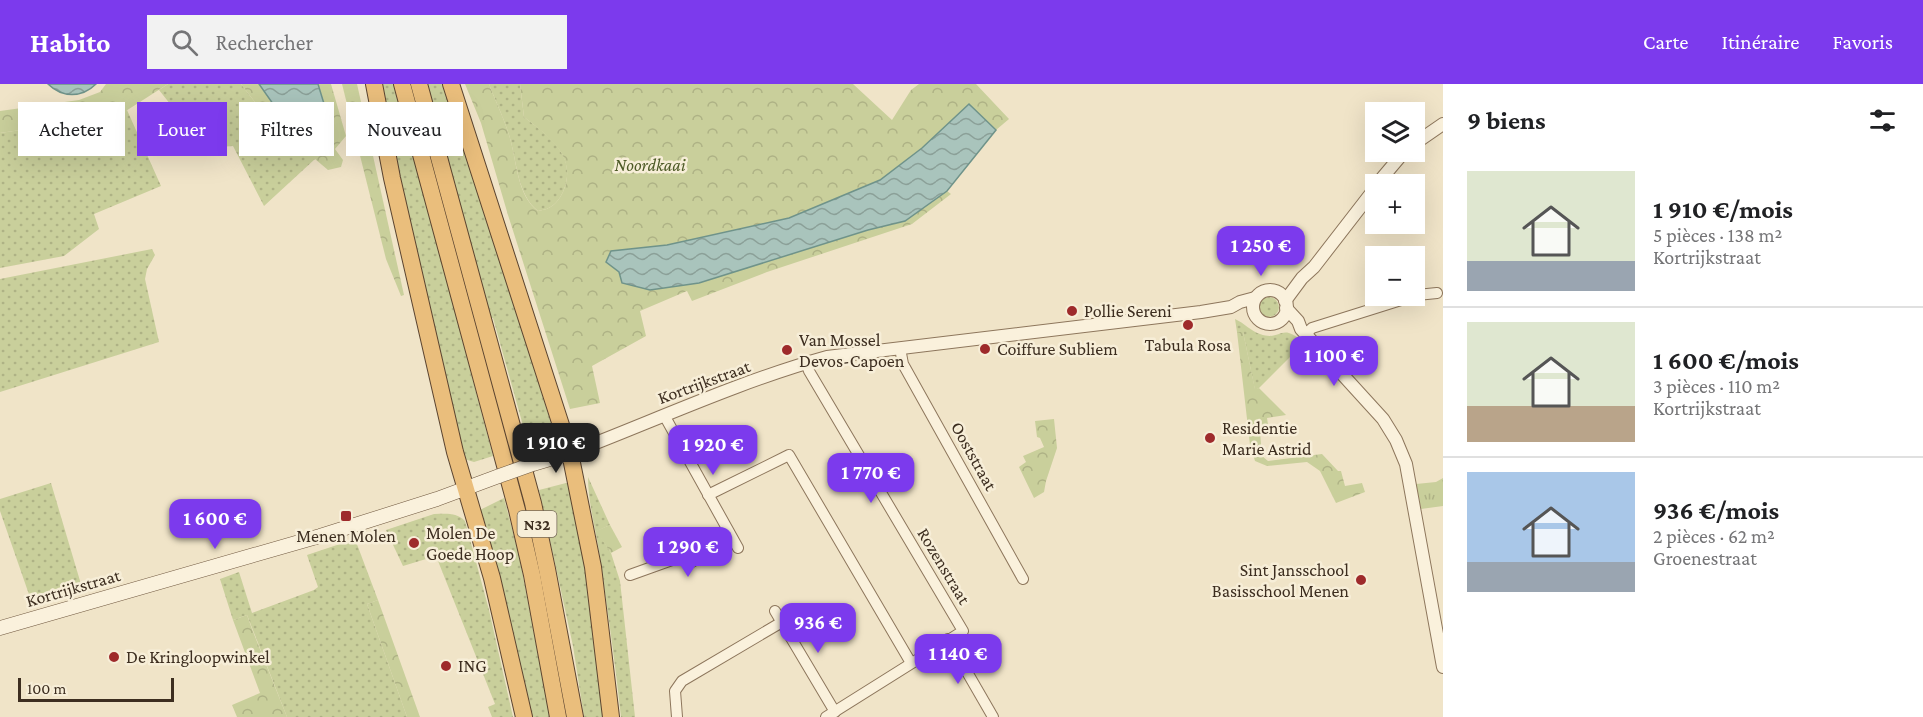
<!DOCTYPE html>
<html lang="fr">
<head>
<meta charset="utf-8">
<style>
  body { margin:0; font-family:"Crimson Pro",serif; background:#f2f2f2; color:#202124; height:100vh; display:flex; flex-direction:column; font-size:22px; white-space:nowrap }
  * { box-sizing:border-box; margin:0 }
  p { font-size:20px; color:#757577 }
  .icon { flex:none; width:33px; height:33px; fill:none; stroke:currentColor; stroke-width:2; stroke-linecap:round; stroke-linejoin:round }
  .map { position:relative; flex:1; overflow:hidden }
  .side { display:flex; flex-direction:column; background:#fff; width:480px }
  .side>* { flex:none }
  .guide { position:absolute; left:18px; top:18px; width:570px; height:54px; display:flex; gap:12px }
  .controls { position:absolute; left:1365px; top:18px; display:grid; gap:12px }
  .controls a { display:grid; place-items:center; width:60px; height:60px; border-radius:0px; background:#fff; box-shadow:0 6px 24px #0002; font-size:30px }
  .scale { position:absolute; left:18px; bottom:15px; width:156px; box-sizing:border-box; padding-left:6px; border:3px solid #3d2e20; border-top:0; font-size:16px; line-height:21px; white-space:nowrap; color:#3d2e20; -webkit-text-stroke:4px #f7eed8; paint-order:stroke }
  .price { position:absolute; translate:-50% -51px; padding:0 14px; border-radius:12px; background:#7c3aed; color:#fff; font-size:20px; line-height:39px; filter:drop-shadow(0 2px 3px #0008) }
  .price::after { content:''; position:absolute; left:50%; top:36px; width:18px; height:14px; margin-left:-9px; background:inherit; clip-path:polygon(0 0,100% 0,50% 100%) }
  .price.active { background:#222; color:#fff }
  ul { padding:0; list-style:none }
  li { display:flex; align-items:center; gap:18px; height:150px; padding:0 24px }
  li+li { border-top:2px solid #e0e0e0 }
  li span { display:grid; place-items:center; flex:none; width:168px; height:120px; border-radius:0px; color:#555 }
  li>.icon { margin-inline-start:auto }
  span .icon { width:72px; height:72px; fill:#fffc; stroke-width:1 }
  li b { font-size:26px }
  h2 { display:flex; justify-content:space-between; align-items:center; height:72px; padding:0 24px; font-size:26px }
  .chip { padding:0 21px; border-radius:0px; background:#fff; box-shadow:0 6px 24px #0002; font-size:21px; line-height:54px }
  .chip.active { background:#7c3aed; color:#fff }
  header { display:flex; align-items:center; gap:36px; box-sizing:border-box; height:84px; padding:0 30px; background:#7c3aed; color:#fff }
  header strong { font-size:28px }
  nav { display:flex; gap:33px; margin-inline-start:auto; font-size:21px }
  .search { width:420px; height:54px; background:#f2f2f2; display:flex; align-items:center; gap:15px; box-sizing:border-box; padding:0 21px; border-radius:0px; color:#757577; font-size:22px }
  main { display:flex; flex:1; min-height:0 }
  .map>svg:first-child { display:block }
  .grass { fill:url(#grass-dots) }
  .forest { fill:url(#forest-crowns) }
  .park { fill:url(#park-tufts) }
  .water { fill:url(#water-waves); stroke:#6f938a; stroke-width:1.5 }
  .lines { fill:none; stroke-linecap:round; stroke-linejoin:round }
  .minor-casing { stroke:#8d765c; stroke-width:12 }
  .tertiary-casing { stroke:#8d765c; stroke-width:14 }
  .secondary-casing { stroke:#6f573f; stroke-width:15 }
  .trunk-casing { stroke:#5b4430; stroke-width:18 }
  .minor { stroke:#faf1dc; stroke-width:10 }
  .tertiary { stroke:#faf1dc; stroke-width:12 }
  .secondary { stroke:#faf1dc; stroke-width:14 }
  .trunk { stroke:#eabe7c; stroke-width:16 }
  .secondary-bridge-casing { stroke:#6f573f; stroke-width:15; stroke-linecap:butt }
  .secondary-bridge { stroke:#faf1dc; stroke-width:14 }
  .poi-dot { fill:#9e2a2b; stroke:#f7eed8; stroke-width:2 }
  .labels { text-anchor:middle; stroke-width:5; stroke-linejoin:round; paint-order:stroke }
  .shield { fill:#f7eed8; stroke:#756857; stroke-width:1.5 }
  .shield-label { font-size:16px; font-weight:bold; fill:#3d2e20 }
  .park-label { font-size:18px; font-style:italic; fill:#4d5a26; stroke:#f7eed8 }
  .poi-label { font-size:18px; fill:#3d2e20; stroke:#f7eed8; text-anchor:start }
  .street-label { font-size:18px; fill:#3d2e20; stroke:#f7eed8 }
</style>
</head>
<body>
<header>
<strong>Habito</strong>
<div class="search"><svg class="icon" aria-label="search" viewBox="0 0 24 24"><circle cx="10" cy="10" r="6"/><path d="M15 15l6 6"/></svg>Rechercher</div>
<nav><a>Carte</a><a>Itinéraire</a><a>Favoris</a></nav>
</header>
<main>
<div class="map">
<svg width="1443" height="633" viewBox="0 0 1443 633">
  <defs>
    <pattern id="grass-dots" width="8" height="8" patternUnits="userSpaceOnUse" patternTransform="scale(1.5)"><rect width="8" height="8" fill="#c9cf9b"/><path d="M2 2h.1M6 6h.1" fill="none" stroke="#aeb285" stroke-width="1.8" stroke-linecap="round"/></pattern>
    <pattern id="forest-crowns" width="20" height="18" patternUnits="userSpaceOnUse" patternTransform="scale(1.5)"><rect width="20" height="18" fill="#c9cf9b"/><path d="M2 6a3 3 0 1 1 6 0M12 15a3 3 0 1 1 6 0" fill="none" stroke="#aeb285"/></pattern>
    <pattern id="park-tufts" width="24" height="20" patternUnits="userSpaceOnUse" patternTransform="scale(1.5)"><rect width="24" height="20" fill="#c9cf9b"/><path d="M3 7l-1-3M5 7V3M7 7l1-3M15 17l-1-3M17 17v-4M19 17l1-3" fill="none" stroke="#aeb285"/></pattern>
    <pattern id="water-waves" width="16" height="10" patternUnits="userSpaceOnUse" patternTransform="scale(1.5)"><rect width="16" height="10" fill="#a9c4bc"/><path d="M0 5q4-4 8 0t8 0" fill="none" stroke="#8ba098"/></pattern>
  </defs>
  <rect width="100%" height="100%" fill="#f0e4c8"/>
  <g class="grass">
    <path d="M168,0H241L284,56L315,75L264,122L233,62L205,64L159,6Z"/>
    <path d="M380,0H395L461,243L459,244L493,372L474,378L464,375L403,112Z"/>
    <path d="M426,0H444L553,345L541,361L529,363L493,234H491Z"/>
    <path d="M489,0H520L524,33C550,53 578,72 563,108C557,120 551,125 538,127C518,111 517,81 511,58C506,38 496,19 489,0Z"/>
    <path d="M127,26L161,102L94,130L99,145L64,172L0,184V49L117,32Z"/>
    <path d="M152,165L155,171L147,185L145,195L159,258L0,308V195Z"/>
    <circle cx="1269" cy="223" r="10"/>
    <path d="M1235,235C1244,239 1251,247 1260,250C1282,258 1280,237 1304,259L1259,304L1255,306L1243,248H1237Z"/>
    <path d="M588,393L610,441L597,447L611,469L620,497L635,633H621C615,577 607,522 599,467C595,442 588,418 588,393Z"/>
    <path d="M51,399L83,507L33,522L0,427V415Z"/>
    <path d="M566,399L569,401L589,503L607,633H584L573,562L539,406Z"/>
    <path d="M504,414L519,471L550,633H529L480,426Z"/>
    <path d="M434,430C446,430 456,428 465,437L489,526L513,633H492L488,623L495,620L436,472L403,482L386,446Z"/>
    <path d="M355,455L378,516L367,520L407,633H287L247,531L233,536L220,495L239,488L252,529L314,506L318,503L307,471Z"/>
  </g>
  <g class="forest">
    <path d="M106,0H168L118,32L0,49V27L79,16L100,8Z"/>
    <path d="M241,0H259L290,44L305,58L325,23L318,0H331L346,52L335,65L343,76L341,83L328,86L315,75L307,76L284,56Z"/>
    <path d="M342,0H357L404,211L401,212L386,175Z"/>
    <path d="M465,0H489C496,19 506,38 511,58C517,81 518,112 538,127C551,125 557,120 563,108C578,72 549,53 524,33L520,0H853L892,36L911,6L919,0H976L1009,35L996,46L969,21L922,64L880,96L789,134L667,161L611,167L613,183L619,188L699,199L868,146L905,137L947,107L951,110L912,140L767,188L692,217L687,207L640,227L646,252L592,282L600,319L570,325L508,131L481,39Z"/>
    <path d="M1237,248H1243L1255,305L1259,304L1286,331L1267,334L1269,347L1260,348L1262,372L1268,377L1322,370L1338,387H1341L1345,402L1362,399L1365,408L1336,419L1320,387L1307,378L1267,382L1255,377L1250,361Z"/>
    <path d="M1054,335L1057,364L1046,397L1044,408L1034,414L1019,383L1026,378L1023,372L1044,363L1040,354L1037,353L1035,337Z"/>
    <path d="M610,441L622,463L611,469L596,447Z"/>
    <path d="M378,516L420,633H407L367,520Z"/>
    <path d="M247,531L252,545L287,633H237L232,621L260,609L233,536Z"/>
  </g>
  <path class="park" d="M1443,394V422L1421,425L1416,400L1436,398Z"/>
  <g class="water">
    <path d="M48,0H96C82,14 62,14 48,0Z"/>
    <path d="M259,0H318L325,23L323,47L313,57L305,58L290,44Z"/>
    <path d="M969,20L996,46L947,107L905,137L868,146L699,199L650,206L622,199L619,188L606,178L611,167L667,161L789,134L880,96L922,64Z"/>
  </g>
  <g class="lines">
    <g class="minor-casing">
      <g id="minor">
        <path d="M1306,250L1312,244L1417,211L1437,209"/>
        <path d="M900,264L903,280L1023,495"/>
        <path d="M806,279L809,287L963,547L826,633"/>
        <path d="M664,331L738,464"/>
        <path d="M708,411L789,371L911,579"/>
        <path d="M630,491L683,472L688,480L733,456"/>
        <path d="M775,527L835,628"/>
        <path d="M948,555L993,633"/>
        <path d="M677,633L675,607L682,597L782,538"/>
      </g>
    </g>
    <g class="tertiary-casing">
      <g id="tertiary">
        <path d="M1414,60L1443,40"/>
        <path d="M1377,100L1404,68"/>
        <circle cx="1270" cy="223" r="17"/>
        <path d="M1285,217L1302,194L1314,183L1376,103"/>
        <path d="M1286,224L1298,237L1301,245L1383,335L1396,356L1406,380L1443,583"/>
        <path d="M570,369C654,337 740,297 827,273L1201,228L1231,223L1240,218L1255,214"/>
      </g>
    </g>
    <g class="secondary-casing">
      <g id="secondary">
        <path d="M533,380L570,369"/>
        <path d="M0,544L320,452L437,415L499,392"/>
      </g>
    </g>
    <g class="trunk-casing">
      <g id="trunk">
        <path d="M374,0L392,94L455,368L492,494L524,633"/>
        <path d="M402,0L517,426L532,491L558,633"/>
        <path d="M419,0L533,419L547,485L575,633"/>
        <path d="M451,0L570,369L593,483L611,633"/>
      </g>
    </g>
    <use href="#minor" class="minor"/>
    <use href="#tertiary" class="tertiary"/>
    <use href="#secondary" class="secondary"/>
    <use href="#trunk" class="trunk"/>
    <g class="secondary-bridge-casing">
      <path id="secondary-bridge" d="M499,392L533,380"/>
    </g>
    <use href="#secondary-bridge" class="secondary-bridge"/>
  </g>
  <g class="poi-dot">
    <circle cx="1072" cy="227" r="6"/>
    <circle cx="1188" cy="241" r="6"/>
    <circle cx="985" cy="265" r="6"/>
    <circle cx="787" cy="266" r="6"/>
    <circle cx="1210" cy="354" r="6"/>
    <rect x="340" y="426" width="12" height="12" rx="3"/>
    <circle cx="414" cy="459" r="6"/>
    <circle cx="1361" cy="496" r="6"/>
    <circle cx="114" cy="573" r="6"/>
    <circle cx="446" cy="582" r="6"/>
  </g>
  <g class="labels">
    <rect class="shield" x="517.5" y="427" width="39" height="26" rx="4.5"/>
    <g class="shield-label">
      <text x="537" y="446">N32</text>
    </g>
    <g class="park-label">
      <text x="650" y="87">Noordkaai</text>
    </g>
    <g class="poi-label">
      <text x="1084" y="233">Pollie Sereni</text>
      <text x="799" y="262">Van Mossel<tspan x="799" dy="21">Devos-Capoen</tspan></text>
      <text x="1188" y="267" text-anchor="middle">Tabula Rosa</text>
      <text x="997" y="271">Coiffure Subliem</text>
      <text x="1222" y="350">Residentie<tspan x="1222" dy="21">Marie Astrid</tspan></text>
      <text x="426" y="455">Molen De<tspan x="426" dy="21">Goede Hoop</tspan></text>
      <text x="346" y="458" text-anchor="middle">Menen Molen</text>
      <text x="1349" y="492" text-anchor="end">Sint Jansschool<tspan x="1349" dy="21">Basisschool Menen</tspan></text>
      <text x="126" y="579">De Kringloopwinkel</text>
      <text x="458" y="588">ING</text>
    </g>
    <g class="street-label">
      <text transform="translate(704 298) rotate(-20)" y="6">Kortrijkstraat</text>
      <text transform="translate(974 372) rotate(61)" y="6">Ooststraat</text>
      <text transform="translate(944 482) rotate(59)" y="6">Rozenstraat</text>
      <text transform="translate(73 504) rotate(-16)" y="6">Kortrijkstraat</text>
    </g>
  </g>
</svg>
<div class="controls">
<a><svg class="icon" aria-label="layers" viewBox="0 0 24 24"><path d="M12 4l9 5-9 5-9-5zM3 14l9 5 9-5"/></svg></a>
<a>+</a>
<a>−</a>
</div>
<div class="scale">100 m</div>
<b class="price" style="left:1261px;top:193px">1 250 €</b>
<b class="price" style="left:1334px;top:303px">1 100 €</b>
<b class="price active" style="left:556px;top:390px">1 910 €</b>
<b class="price" style="left:713px;top:392px">1 920 €</b>
<b class="price" style="left:871px;top:420px">1 770 €</b>
<b class="price" style="left:215px;top:466px">1 600 €</b>
<b class="price" style="left:688px;top:494px">1 290 €</b>
<b class="price" style="left:818px;top:570px">936 €</b>
<b class="price" style="left:958px;top:601px">1 140 €</b>
<div class="guide">
<a class="chip">Acheter</a>
<a class="chip active">Louer</a>
<a class="chip">Filtres</a>
<a class="chip">Nouveau</a>
</div>
</div>
<section class="side">
<h2>9 biens<svg class="icon" aria-label="filters" viewBox="0 0 24 24"><path d="M4 7h16M4 17h16"/><circle cx="9" cy="7" r="2"/><circle cx="15" cy="17" r="2"/></svg></h2>
<ul>
<li><span style="background:linear-gradient(#dfe7d0 75%,#9aa5b1 0)"><svg class="icon" aria-label="home" viewBox="0 0 24 24"><path d="M3 11l9-7 9 7M6 9v11h12V9"/></svg></span><div><b>1 910 €/mois</b><p>5 pièces · 138 m²</p><p>Kortrijkstraat</p></div></li>
<li><span style="background:linear-gradient(#dfe7d0 70%,#b9a48a 0)"><svg class="icon" aria-label="home" viewBox="0 0 24 24"><path d="M3 11l9-7 9 7M6 9v11h12V9"/></svg></span><div><b>1 600 €/mois</b><p>3 pièces · 110 m²</p><p>Kortrijkstraat</p></div></li>
<li><span style="background:linear-gradient(#a9c7e8 75%,#9aa5b1 0)"><svg class="icon" aria-label="home" viewBox="0 0 24 24"><path d="M3 11l9-7 9 7M6 9v11h12V9"/></svg></span><div><b>936 €/mois</b><p>2 pièces · 62 m²</p><p>Groenestraat</p></div></li>
</ul>
</section>
</main>
</body>
</html>
